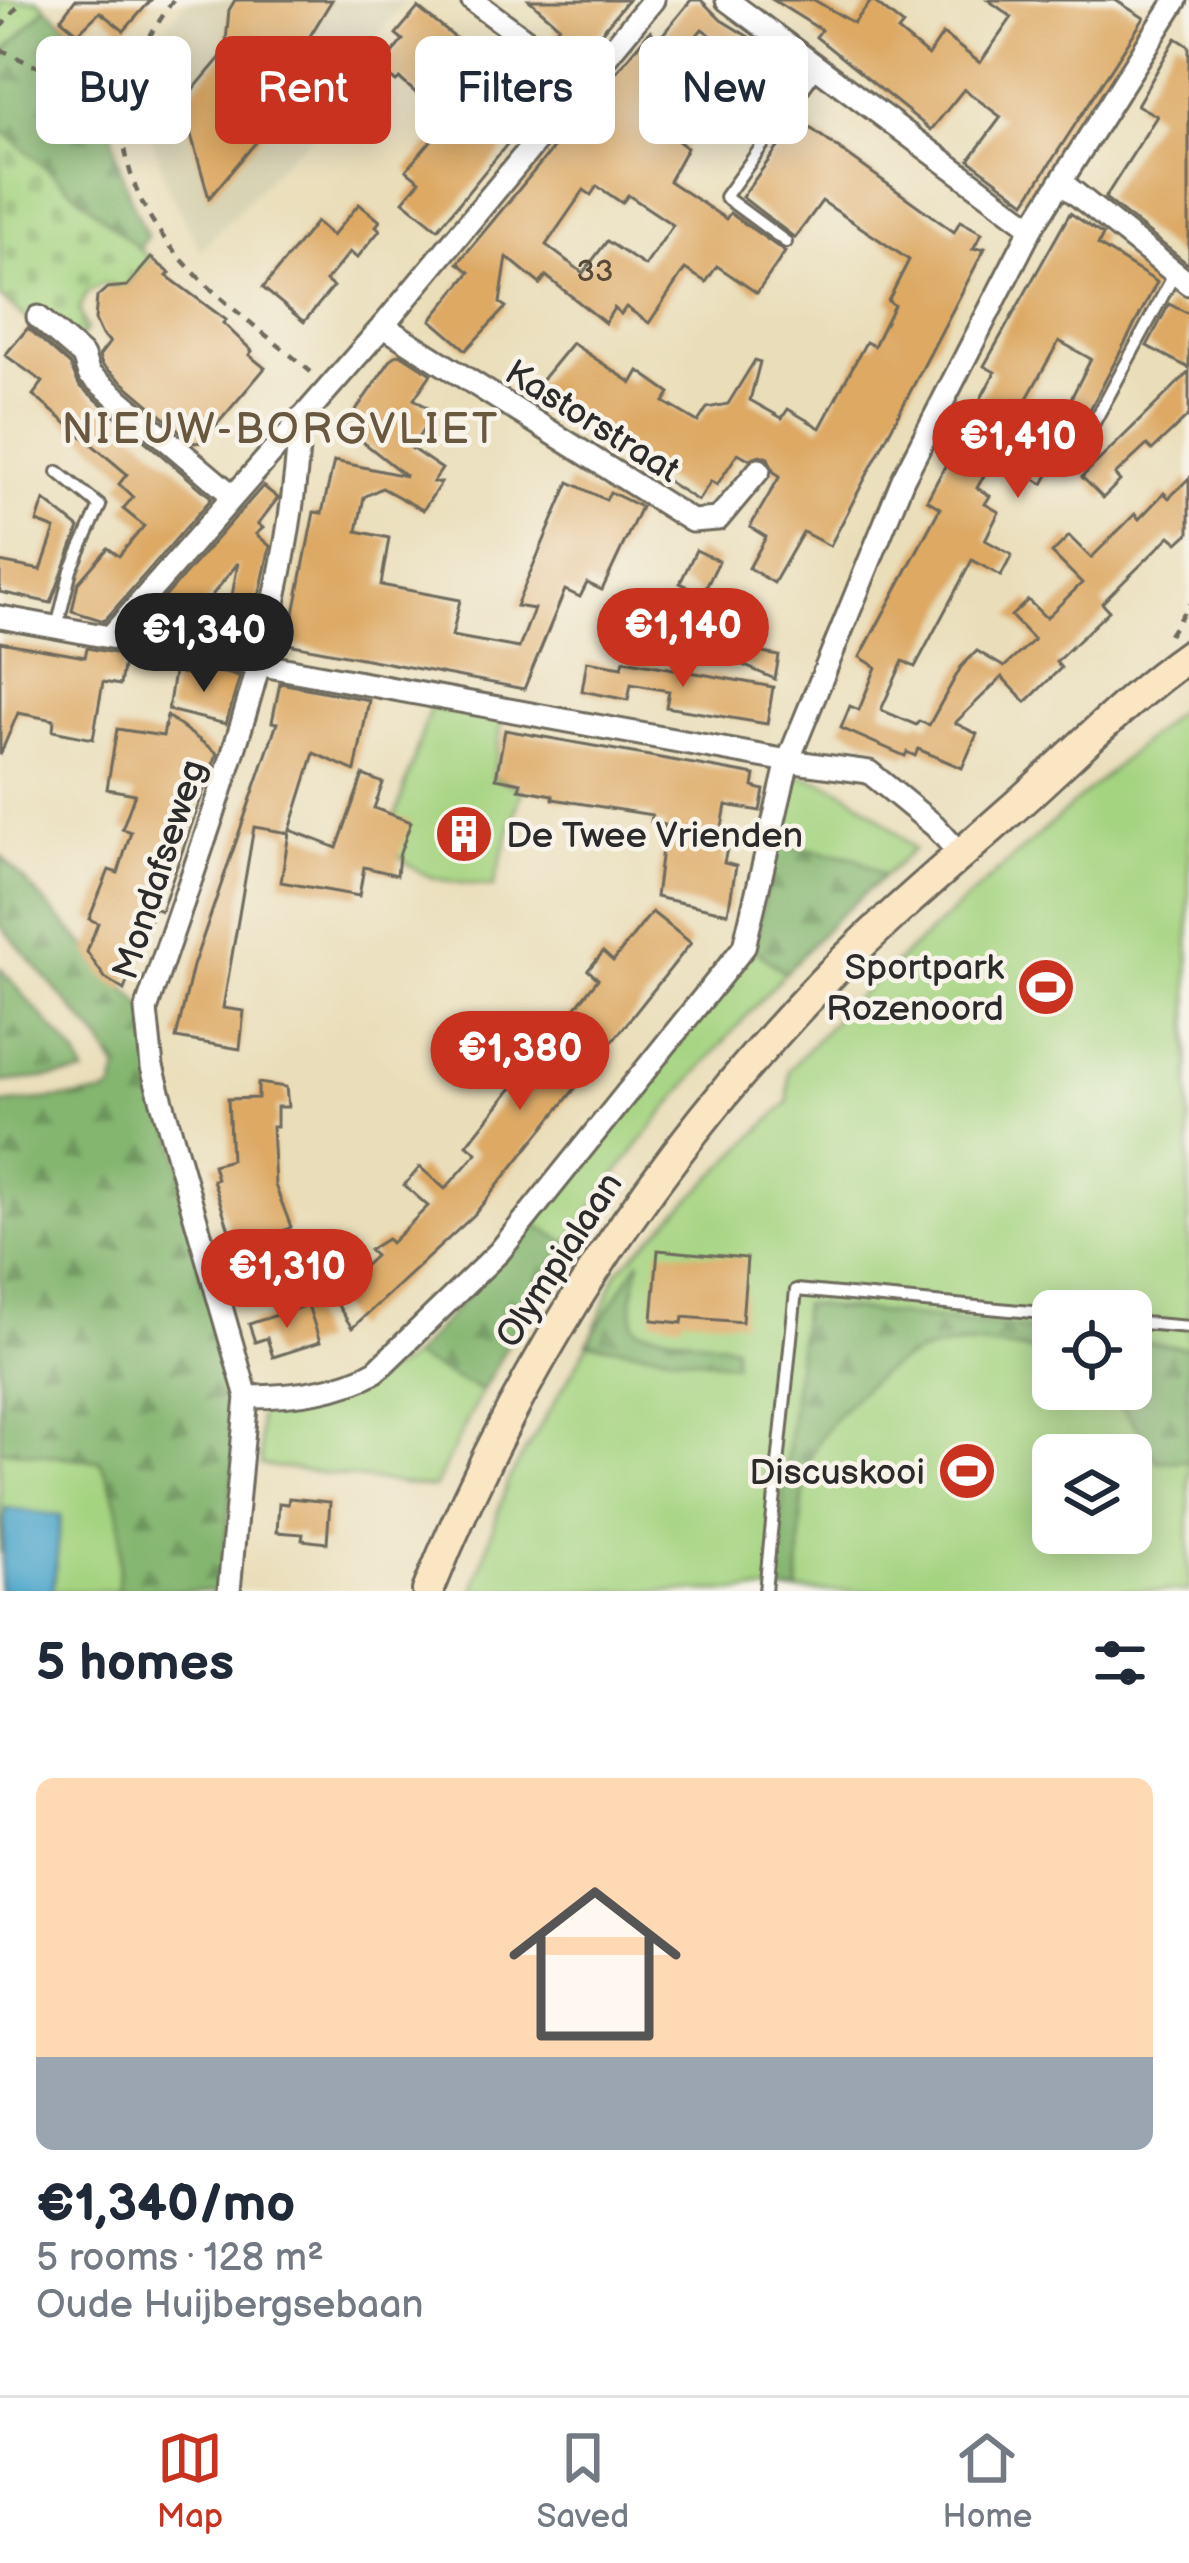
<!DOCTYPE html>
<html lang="en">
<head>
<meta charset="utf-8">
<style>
  body { margin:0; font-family:"Balsamiq Sans",sans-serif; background:#f2f2f3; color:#1f2937; height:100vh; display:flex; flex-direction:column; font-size:45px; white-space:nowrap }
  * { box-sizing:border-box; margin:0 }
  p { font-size:39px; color:#747a83 }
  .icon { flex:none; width:66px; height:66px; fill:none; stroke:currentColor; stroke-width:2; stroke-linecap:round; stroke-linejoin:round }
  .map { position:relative; height:1591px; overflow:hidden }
  .sheet { display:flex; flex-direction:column; background:#fff; flex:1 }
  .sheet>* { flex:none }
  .top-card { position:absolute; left:36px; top:36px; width:1119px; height:108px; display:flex; gap:24px }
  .controls { position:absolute; left:1032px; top:1290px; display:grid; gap:24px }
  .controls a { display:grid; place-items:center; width:120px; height:120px; border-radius:18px; background:#fff; box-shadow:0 6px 30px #0003; font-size:60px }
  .price { position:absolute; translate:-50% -102px; padding:0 27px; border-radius:42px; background:#c8321e; color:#fff; font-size:39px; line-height:78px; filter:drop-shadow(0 3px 6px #0008) }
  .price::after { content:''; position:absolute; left:50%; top:72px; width:36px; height:27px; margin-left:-18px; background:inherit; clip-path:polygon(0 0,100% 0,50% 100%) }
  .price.selected { background:#222; color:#fff }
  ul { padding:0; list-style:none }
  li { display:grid; align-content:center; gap:24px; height:636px; padding:0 36px }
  li span { display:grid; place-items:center; height:372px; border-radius:18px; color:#555 }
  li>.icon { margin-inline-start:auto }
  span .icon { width:216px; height:216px; fill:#fffc; stroke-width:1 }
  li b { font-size:51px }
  h2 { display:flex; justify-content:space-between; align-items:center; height:144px; padding:0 36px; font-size:51px }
  .tag { padding:0 42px; border-radius:18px; background:#fff; box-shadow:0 6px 30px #0003; font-size:42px; line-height:108px }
  .tag.selected { background:#c8321e; color:#fff }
  .dock { display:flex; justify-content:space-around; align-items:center; height:168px; border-top:3px solid #e0e1e3; background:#fff; font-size:33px; color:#747a83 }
  .dock a { display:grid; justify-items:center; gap:6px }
  .dock .selected { color:#c8321e }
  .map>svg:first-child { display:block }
  .built { fill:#d7d1b1 }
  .grass { fill:#a5d481; stroke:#688056; stroke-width:3; fill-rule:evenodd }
  .forest { fill:url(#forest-firs); stroke:#58704d; stroke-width:3 }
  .cemetery { fill:url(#cemetery-stones); stroke:#688056; stroke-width:3 }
  .water { fill:#4fa7cc; stroke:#3d697c; stroke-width:3 }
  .building { fill:#dda963; fill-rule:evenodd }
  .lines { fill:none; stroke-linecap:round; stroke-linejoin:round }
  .lane-casing { stroke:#6e6a5d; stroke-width:16 }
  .street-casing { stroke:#6e6a5d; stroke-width:27 }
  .secondary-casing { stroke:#6e6a5d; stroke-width:36 }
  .path { stroke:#6e6a5d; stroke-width:4.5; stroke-dasharray:9 9; stroke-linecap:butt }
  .lane { stroke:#fff; stroke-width:10 }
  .street { stroke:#fff; stroke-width:21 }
  .secondary { stroke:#fbe6c4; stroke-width:30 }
  .labels { text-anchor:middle; stroke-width:9; stroke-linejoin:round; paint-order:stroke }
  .number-label { font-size:30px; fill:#584a39 }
  .street-label { font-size:36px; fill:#2b2b2b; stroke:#f7f3e8 }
  .poi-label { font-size:36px; fill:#2b2b2b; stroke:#f7f3e8; text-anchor:end }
  .quarter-label { font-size:42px; letter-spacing:3px; fill:#69573f; stroke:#f7f3e8 }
</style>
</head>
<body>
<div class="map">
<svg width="1189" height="1591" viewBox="0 0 1189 1591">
  <defs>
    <pattern id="forest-firs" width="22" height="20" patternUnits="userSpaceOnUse" patternTransform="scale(3)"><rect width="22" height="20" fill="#84b66f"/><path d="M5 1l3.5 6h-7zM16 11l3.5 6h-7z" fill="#6c945b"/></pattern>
    <pattern id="cemetery-stones" width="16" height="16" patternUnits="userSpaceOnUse" patternTransform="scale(3)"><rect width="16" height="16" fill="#a5d481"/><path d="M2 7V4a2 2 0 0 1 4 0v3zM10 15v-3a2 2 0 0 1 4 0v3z" fill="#8eb670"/></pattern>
  </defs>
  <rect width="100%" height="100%" fill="#f7f3e8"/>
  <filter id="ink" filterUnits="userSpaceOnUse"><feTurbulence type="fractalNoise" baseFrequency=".00833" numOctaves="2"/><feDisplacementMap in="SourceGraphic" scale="24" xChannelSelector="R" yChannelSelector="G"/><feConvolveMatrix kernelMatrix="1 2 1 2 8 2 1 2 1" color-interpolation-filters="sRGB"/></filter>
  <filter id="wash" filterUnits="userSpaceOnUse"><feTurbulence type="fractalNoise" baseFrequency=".004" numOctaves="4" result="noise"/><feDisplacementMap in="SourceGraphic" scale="48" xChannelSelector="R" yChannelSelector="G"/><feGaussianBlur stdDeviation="2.7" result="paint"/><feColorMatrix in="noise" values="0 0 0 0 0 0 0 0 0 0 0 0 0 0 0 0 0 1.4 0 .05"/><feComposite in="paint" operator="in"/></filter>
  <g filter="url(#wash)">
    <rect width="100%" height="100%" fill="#eadeba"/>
    <path class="built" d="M187,0H406L374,38L387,50L318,133L293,152L201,250L169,191L148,126L144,84L149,53Z"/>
    <g class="grass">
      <path d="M0,0H38L46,7L0,57Z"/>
      <path d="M1189,701V1591H473L508,1481L589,1343L617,1272L788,1102L789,1070L847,1006ZM1053,1311H1131V1389H1053ZM1053,1455H1131V1533H1053Z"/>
      <path d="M430,708L502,720L493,777L522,789L493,887C446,880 415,884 388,840Z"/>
      <path d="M793,775C847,782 876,814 914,849L884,876L856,858L774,844Z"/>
      <path d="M754,949L785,973C707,1059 632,1146 568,1243L533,1223Z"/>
      <path d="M412,1357L482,1391L434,1488L261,1465L259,1416L279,1406L356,1393Z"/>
      <path d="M0,1449L100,1461C126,1508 124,1538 117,1591H53L61,1517L5,1508L0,1554Z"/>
    </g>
    <g class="forest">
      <path d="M46,7L107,62C109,137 115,168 147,236L139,249L0,128V57Z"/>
      <path d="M774,844L856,858L884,876L834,920L785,973L754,949Z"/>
      <path d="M0,855L146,1010L232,1393L236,1450L220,1591H117C123,1540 125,1507 100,1461L0,1449V1104L104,1094L113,1089L118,1070L101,1041L0,925Z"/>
      <path d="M0,968L77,1056L84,1074L0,1082Z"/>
      <path d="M532,1223L568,1243L540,1285L482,1391L412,1357Z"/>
      <path d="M640,1260L632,1301L634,1325L640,1330L734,1346V1364L587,1343Z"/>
      <path d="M803,1304L1053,1332V1356C965,1336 908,1336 844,1408C830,1423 814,1442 809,1462C799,1502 801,1550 798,1591H773Z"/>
      <path d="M1131,1341L1189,1348V1461H1156L1141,1432L1106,1389H1131Z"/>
    </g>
    <path class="cemetery" d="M0,128L151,259L124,289L104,283L87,292L79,310L87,330L68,351L0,297Z"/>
    <path class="water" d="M5,1508L61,1516L53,1591H0Z"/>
    <g id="blocks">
      <g class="building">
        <path d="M75,0H151L124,31L100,12L78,33L61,19Z"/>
        <path d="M235,0H332L299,54L288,104L209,198L182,103L225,52L229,10Z"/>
        <path d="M529,0H628L582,56L554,32L559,26Z"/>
        <path d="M691,0H701L721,20L749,37L739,55L702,29L673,64L683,72L647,116L687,148L669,181L726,219L730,213L785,252L757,293L717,266L706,282L685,269L649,323L626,307L621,314L614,308L605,323L546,276L540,284L507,257L500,303L506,307L466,350L431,320L470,272L458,263L650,31L659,39ZM597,186L622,203L628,195L673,225L645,266L607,241L583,273L546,245L584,190L591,195Z"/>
        <path d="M773,0H814L854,23L872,0L903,25L898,31L928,56L943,34L980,63L1012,17L988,0H1115L1144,18L1025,202L969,160L1001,117L964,89L931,130L816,37L821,30Z"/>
        <path d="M418,8L539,105L438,229L403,201L420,181L406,170L448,121L400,79L396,82L380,68L403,40L396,34Z"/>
        <path d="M1176,38L1189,46V265L1105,198L1157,116L1137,105Z"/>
        <path d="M784,61L802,74L764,126L746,110Z"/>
        <path d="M795,117L954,232L960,221L982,233L973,249L985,248L830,546L803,532L774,583L749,568L766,537L750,527L780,476L774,472L768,458L760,455L749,459L738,453L717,485L711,481L698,501L550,404L545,411L526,399L572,343L632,383L639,371L670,393L664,402L698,422L707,408L728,404L755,360L760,362L750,400L782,418L788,409L820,428L866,342L874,346L894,305L888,301L909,260L822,201L795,238L742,197L782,142L779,139Z"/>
        <path d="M359,204L380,221L376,226L380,230L357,258L350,252L326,281L333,287L304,322L263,288L316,222L332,236Z"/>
        <path d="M1070,213L1103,235L1098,245L1157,282L1064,459L1059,467L1054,464L1043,484L1025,473L1054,424L1057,426L1091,359L1059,341L977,488L990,496L985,504L999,512L985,540L1012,555L1001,576L972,560L915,667L903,661L881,710L916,725L919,721L929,725L961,667L977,651L1004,667L1034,640L1011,616L1028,600L1046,618L1082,583L1052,553L1069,536L1091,558L1135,514L1139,519L1164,493L1169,498L1189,478V533L1178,543L1170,536L1102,603L1109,611L1056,662L1061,668L1026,702L1002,677L955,723L977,734L962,768L918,749L915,756L907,752L905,756L841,728L850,706L859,710L876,667L860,657L940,508L927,500L995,372L984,366Z"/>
        <path d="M151,258L170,273L167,276L226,320L223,323L252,351L249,355L265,368L202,442L194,443L102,365L99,356L110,342L102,335L95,320L97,297L107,288L127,286Z"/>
        <path d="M1169,304L1189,314V368L1147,346Z"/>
        <path d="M28,328L70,365L79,385L212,498L104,621L72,611L78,583L108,548L119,556L144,526L123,509L133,497L119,484L127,474L33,395L43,382L5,355Z"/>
        <path d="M400,354L431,374L414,399L435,413L411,448L442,469L433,482L441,483L423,510L382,488L364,497L357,531L389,538L381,585L460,600L452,636L519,648L534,609L516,606L569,482L606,500L610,492L641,507L602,590L587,583L580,597L565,590L524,689L288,644L314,512L322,513L334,461L406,476L344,427L393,357Z"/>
        <path d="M1189,372V415L1152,450L1147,445L1115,475L1120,481L1103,498L1082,477Z"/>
        <path d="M263,486L278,498L258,524L263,528L256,534L270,546L250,639L225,634L238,563L184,630L143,622Z"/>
        <path d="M44,500L79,528L51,603L0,592V562L41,570L55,529L37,522Z"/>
        <path d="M696,550L719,561L703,594L680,583Z"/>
        <path d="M683,607L703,616L692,643L671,634Z"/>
        <path d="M0,642L85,657L87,648L125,655L120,685L103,682L93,739L53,731L54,720L18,713L0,755Z"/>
        <path d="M713,644L779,656L775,679L711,651Z"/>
        <path d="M624,660L773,687L767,724L666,707L669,691L631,684L628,700L582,691L587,661L622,667Z"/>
        <path d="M206,670L240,676L226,724L168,710L174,672L204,677Z"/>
        <path d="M280,683L369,700L355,771L314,753L290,830L337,848L363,775L383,783L374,808L411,822L399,856L397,875L364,867L359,896L281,882L289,833L254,827L223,1008L244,1011L240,1049L176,1038L193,966L277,723L272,722Z"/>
        <path d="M167,716L217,753L161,911L154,908L124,990L105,978L87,952L98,923L89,919L109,870L118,873L131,832L122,829L135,794L107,789L117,729L163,736Z"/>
        <path d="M505,730L755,775L753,787L764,790L760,811L726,805L719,843L728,844L724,863L736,866L728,913L656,897L665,825L651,822L652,815L553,799V795L519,789L521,783L496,778Z"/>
        <circle cx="464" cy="835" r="14"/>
        <path d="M652,912L691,943L474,1215L352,1328L332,1296L375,1256L369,1250L387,1239L391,1243L428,1206L404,1185L420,1167L445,1189L477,1153L467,1145L598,979L588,970L603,952L613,961Z"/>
        <path d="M258,1083L286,1087L288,1107H277V1127H272L275,1185L291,1227L283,1231L289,1248L238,1258L213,1180L217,1179L213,1165L231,1160L228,1099L258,1098Z"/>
        <path d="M658,1250L747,1258L742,1322L683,1317L682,1323L652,1320Z"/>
        <path d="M308,1305L320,1342L273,1357L267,1338L255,1342L249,1324Z"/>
        <path d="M289,1498L330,1502L327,1543L302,1540L303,1534L277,1532L279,1503L288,1504Z"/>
      </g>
    </g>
  </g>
  <g filter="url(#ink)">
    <use href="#blocks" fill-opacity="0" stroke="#6e6a5d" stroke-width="3"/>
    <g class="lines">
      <g class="lane-casing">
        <g id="lane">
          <path d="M786,242L725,197L819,67"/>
          <path d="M1076,456L1175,273"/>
          <path d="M57,627L71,570L100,506L58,472"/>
          <path d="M1131,1322L1189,1327"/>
          <path d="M765,1591L796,1290L1053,1314"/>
        </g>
      </g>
      <g class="street-casing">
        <g id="street">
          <path d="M472,0L584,83"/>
          <path d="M727,0L1032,227"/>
          <path d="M1061,182L1189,284"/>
          <path d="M38,317L83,356L89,374L233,496"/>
          <path d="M383,326L692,521L718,519L759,470"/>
          <path d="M0,617L788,761L869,772L935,826L961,855"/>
          <path d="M111,636L383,326L653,0"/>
          <path d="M247,1397C290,1397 339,1392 376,1371L499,1252L744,947L788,761L903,479L1032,227L1176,0"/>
          <path d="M229,1591L247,1397L152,1067L146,1010C210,818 290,624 300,419"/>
        </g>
      </g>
      <g class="secondary-casing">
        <path id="secondary" d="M428,1591C519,1364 653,1160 822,983C881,922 947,867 1010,811C1069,759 1125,700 1189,655"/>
      </g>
      <g class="path">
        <path d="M173,0C157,25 138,51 128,80C123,94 123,110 123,125C126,241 231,304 311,372"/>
        <path d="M0,28L23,0"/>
        <path d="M0,49L32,65L127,82"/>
        <path d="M1169,635L1189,604"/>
      </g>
      <use href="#lane" class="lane"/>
      <use href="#street" class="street"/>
      <use href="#secondary" class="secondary"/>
    </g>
  </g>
  <defs>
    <g id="building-disc" transform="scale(3)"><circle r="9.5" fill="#c8321e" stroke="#f7f3e8"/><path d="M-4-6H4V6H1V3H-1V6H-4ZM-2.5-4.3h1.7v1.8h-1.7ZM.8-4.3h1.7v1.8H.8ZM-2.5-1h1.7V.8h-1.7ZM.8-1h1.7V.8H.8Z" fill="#fff"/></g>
    <g id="stadium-disc" transform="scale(3)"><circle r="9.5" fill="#c8321e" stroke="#f7f3e8"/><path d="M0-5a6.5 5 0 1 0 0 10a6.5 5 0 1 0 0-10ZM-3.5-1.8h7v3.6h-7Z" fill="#fff"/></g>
  </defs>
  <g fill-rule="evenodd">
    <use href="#building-disc" x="464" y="834"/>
    <use href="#stadium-disc" x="1046" y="987"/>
    <use href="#stadium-disc" x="967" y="1471"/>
  </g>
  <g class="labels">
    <g class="number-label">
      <text x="595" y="281">33</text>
    </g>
    <g class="street-label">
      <text transform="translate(593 420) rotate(32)" y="13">Kastorstraat</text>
      <text transform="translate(158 869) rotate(-72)" y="13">Mondafseweg</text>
      <text transform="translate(558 1259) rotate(-57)" y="13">Olympialaan</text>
    </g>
    <g class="poi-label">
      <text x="506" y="847" text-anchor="start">De Twee Vrienden</text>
      <text x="1004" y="979">Sportpark<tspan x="1004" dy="41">Rozenoord</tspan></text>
      <text x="925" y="1484">Discuskooi</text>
    </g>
    <g class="quarter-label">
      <text x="281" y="443">NIEUW-BORGVLIET</text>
    </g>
  </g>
</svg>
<div class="controls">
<a><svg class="icon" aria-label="locate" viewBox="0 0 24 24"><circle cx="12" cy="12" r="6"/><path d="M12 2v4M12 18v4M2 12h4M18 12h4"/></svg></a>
<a><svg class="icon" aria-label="layers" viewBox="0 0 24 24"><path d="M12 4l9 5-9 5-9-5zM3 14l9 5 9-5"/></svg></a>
</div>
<b class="price" style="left:1018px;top:501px">€1,410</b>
<b class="price" style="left:683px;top:690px">€1,140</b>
<b class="price selected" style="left:204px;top:695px">€1,340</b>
<b class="price" style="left:520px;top:1113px">€1,380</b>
<b class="price" style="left:287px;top:1331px">€1,310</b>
<div class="top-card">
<a class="tag">Buy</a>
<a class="tag selected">Rent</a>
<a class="tag">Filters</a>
<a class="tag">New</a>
</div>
</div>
<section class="sheet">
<h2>5 homes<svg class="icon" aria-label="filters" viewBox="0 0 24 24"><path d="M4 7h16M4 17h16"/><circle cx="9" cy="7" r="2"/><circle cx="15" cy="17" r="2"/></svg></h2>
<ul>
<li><span style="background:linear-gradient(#ffd9b3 75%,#9aa5b1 0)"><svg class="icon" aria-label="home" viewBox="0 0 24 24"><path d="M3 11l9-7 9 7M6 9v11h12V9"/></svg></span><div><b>€1,340/mo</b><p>5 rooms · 128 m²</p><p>Oude Huijbergsebaan</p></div></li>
</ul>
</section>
<nav class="dock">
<a class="selected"><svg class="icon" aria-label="map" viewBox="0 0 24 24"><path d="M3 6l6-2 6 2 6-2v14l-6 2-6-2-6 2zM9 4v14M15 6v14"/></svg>Map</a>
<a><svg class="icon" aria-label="saved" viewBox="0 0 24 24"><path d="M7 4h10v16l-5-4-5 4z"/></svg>Saved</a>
<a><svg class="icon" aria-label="home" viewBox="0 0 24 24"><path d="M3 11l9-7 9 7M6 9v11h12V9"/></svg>Home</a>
</nav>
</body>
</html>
